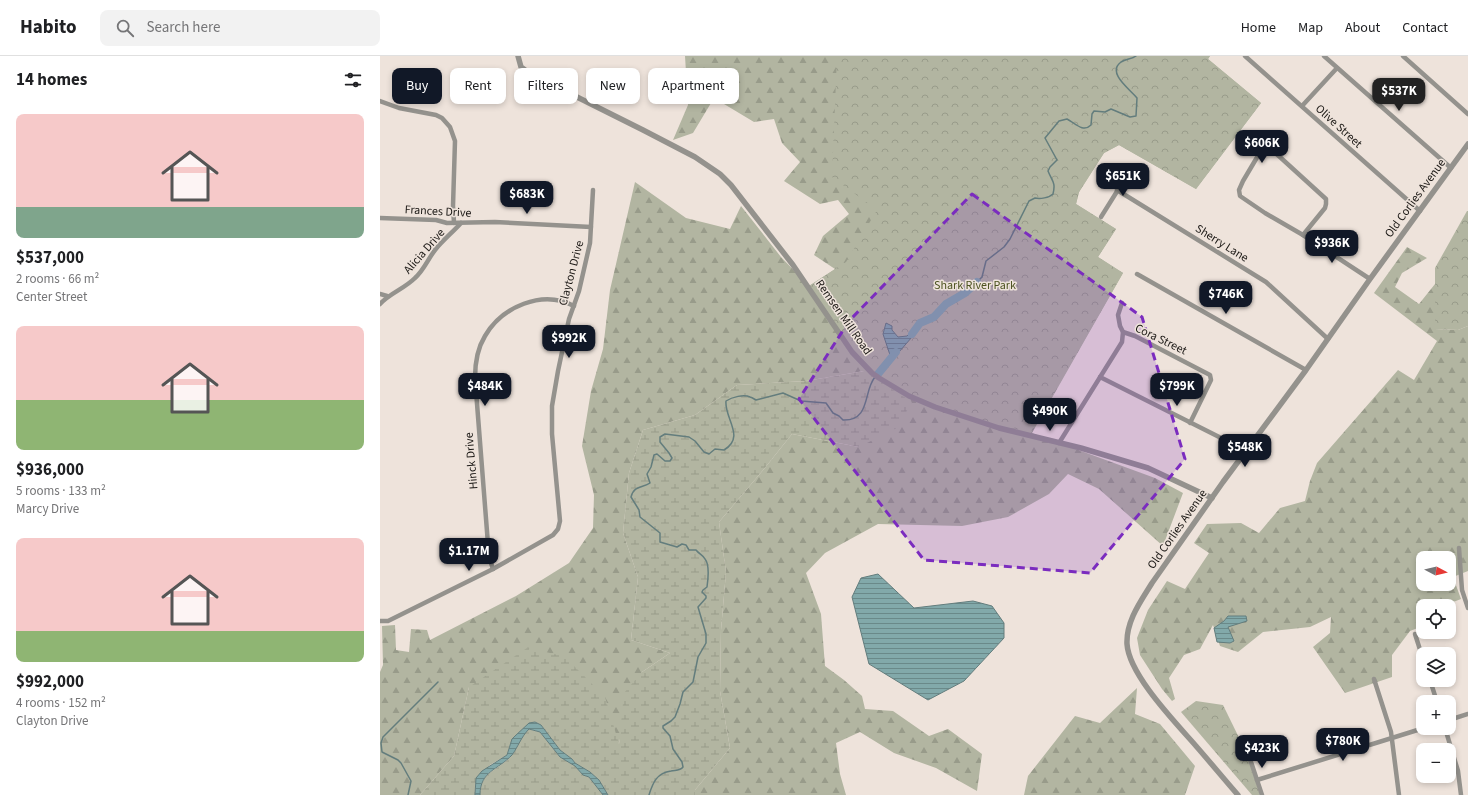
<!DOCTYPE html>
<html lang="en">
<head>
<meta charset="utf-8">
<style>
  body { margin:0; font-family:"Source Sans 3",sans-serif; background:#f2f2f2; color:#202124; height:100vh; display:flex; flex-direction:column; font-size:15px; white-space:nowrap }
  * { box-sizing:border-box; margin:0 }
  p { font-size:13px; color:#757577 }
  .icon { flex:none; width:22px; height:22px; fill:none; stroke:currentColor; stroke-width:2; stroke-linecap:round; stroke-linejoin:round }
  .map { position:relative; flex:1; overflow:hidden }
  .drawer { display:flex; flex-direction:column; background:#fff; width:380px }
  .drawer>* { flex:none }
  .guide { position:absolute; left:12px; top:12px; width:380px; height:36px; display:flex; gap:8px }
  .needle { width:26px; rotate:97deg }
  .controls { position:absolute; left:1036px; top:495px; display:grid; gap:8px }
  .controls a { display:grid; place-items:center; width:40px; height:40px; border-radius:8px; background:#fff; box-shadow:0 2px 6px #0003; font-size:20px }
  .price { position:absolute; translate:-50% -34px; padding:0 9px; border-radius:8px; background:#111827; color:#fff; font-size:13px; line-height:26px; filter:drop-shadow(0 1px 2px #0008) }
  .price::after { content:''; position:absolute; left:50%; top:24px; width:12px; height:9px; margin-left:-6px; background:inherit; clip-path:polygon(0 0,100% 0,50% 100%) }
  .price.on { background:#222; color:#fff }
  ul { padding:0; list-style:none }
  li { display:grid; align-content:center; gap:8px; height:212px; padding:0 16px }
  li span { display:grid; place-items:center; height:124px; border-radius:8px; color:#555 }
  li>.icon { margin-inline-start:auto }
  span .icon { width:72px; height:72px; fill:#fffc; stroke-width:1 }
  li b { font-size:17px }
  h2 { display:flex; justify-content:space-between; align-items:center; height:48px; padding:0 16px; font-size:17px }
  .chip { padding:0 14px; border-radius:8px; background:#fff; box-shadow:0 2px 6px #0003; font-size:14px; line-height:36px }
  .chip.on { background:#111827; color:#fff }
  header { display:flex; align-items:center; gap:24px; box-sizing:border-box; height:56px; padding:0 20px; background:#fff; border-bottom:1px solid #e0e0e0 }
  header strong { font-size:19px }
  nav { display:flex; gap:22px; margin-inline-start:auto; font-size:14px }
  .search { width:280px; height:36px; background:#f2f2f2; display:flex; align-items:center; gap:10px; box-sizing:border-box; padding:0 14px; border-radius:8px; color:#757577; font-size:15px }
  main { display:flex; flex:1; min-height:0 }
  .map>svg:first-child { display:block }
  .forest { fill:url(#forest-firs); fill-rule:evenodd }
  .wetland { fill:url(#wetland-marsh) }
  .park { fill:url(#park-crowns) }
  .water { fill:url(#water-rules); stroke:#637d7d }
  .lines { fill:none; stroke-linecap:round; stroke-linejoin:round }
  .stream { stroke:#637d7d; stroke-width:1.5 }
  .river { stroke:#82a9aa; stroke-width:8 }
  .minor { stroke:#94928d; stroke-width:4.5 }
  .tertiary { stroke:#94928d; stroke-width:5.5 }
  .marked { fill:#7b2cbf; fill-opacity:0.2; stroke:#7b2cbf; stroke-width:3; stroke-dasharray:8 5; stroke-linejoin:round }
  .labels { text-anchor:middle; stroke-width:3; stroke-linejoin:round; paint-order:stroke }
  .street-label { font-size:12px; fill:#1a1714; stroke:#eee3db }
  .park-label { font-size:12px; fill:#4d5321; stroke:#eee3db }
</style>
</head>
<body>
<header>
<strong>Habito</strong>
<div class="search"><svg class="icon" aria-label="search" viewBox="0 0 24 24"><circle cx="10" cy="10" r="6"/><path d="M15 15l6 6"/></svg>Search here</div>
<nav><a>Home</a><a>Map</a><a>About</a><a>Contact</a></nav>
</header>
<main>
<section class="drawer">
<h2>14 homes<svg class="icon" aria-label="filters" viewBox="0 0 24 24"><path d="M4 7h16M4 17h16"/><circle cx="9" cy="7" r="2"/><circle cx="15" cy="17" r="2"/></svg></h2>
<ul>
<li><span style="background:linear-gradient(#f6c9c9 75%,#7fa58c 0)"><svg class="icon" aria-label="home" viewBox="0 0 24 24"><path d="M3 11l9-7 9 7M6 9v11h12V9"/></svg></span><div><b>$537,000</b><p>2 rooms · 66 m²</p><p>Center Street</p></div></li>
<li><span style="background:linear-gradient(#f6c9c9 60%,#8fb573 0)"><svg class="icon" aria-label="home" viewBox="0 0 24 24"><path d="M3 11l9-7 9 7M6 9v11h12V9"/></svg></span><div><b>$936,000</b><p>5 rooms · 133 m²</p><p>Marcy Drive</p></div></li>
<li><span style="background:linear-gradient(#f6c9c9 75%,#8fb573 0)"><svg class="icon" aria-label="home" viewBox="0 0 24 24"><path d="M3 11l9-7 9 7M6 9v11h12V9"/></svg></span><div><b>$992,000</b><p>4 rooms · 152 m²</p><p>Clayton Drive</p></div></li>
</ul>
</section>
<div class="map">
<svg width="1088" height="739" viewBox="0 0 1088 739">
  <defs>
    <pattern id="forest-firs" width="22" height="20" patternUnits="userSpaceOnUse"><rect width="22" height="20" fill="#b2b5a1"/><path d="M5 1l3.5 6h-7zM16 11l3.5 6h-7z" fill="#989b8a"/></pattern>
    <pattern id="wetland-marsh" width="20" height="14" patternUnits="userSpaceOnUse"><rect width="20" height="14" fill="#b2b5a1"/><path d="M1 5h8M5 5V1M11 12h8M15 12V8" fill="none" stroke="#989b8a"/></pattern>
    <pattern id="park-crowns" width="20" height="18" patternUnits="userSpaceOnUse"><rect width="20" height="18" fill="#b2b5a1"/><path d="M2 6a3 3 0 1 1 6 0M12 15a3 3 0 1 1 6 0" fill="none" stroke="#989b8a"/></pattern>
    <pattern id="water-rules" width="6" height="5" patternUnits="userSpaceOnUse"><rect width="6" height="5" fill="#82a9aa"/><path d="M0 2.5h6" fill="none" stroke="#6a8989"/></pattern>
  </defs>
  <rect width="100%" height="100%" fill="#eee3db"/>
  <g class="forest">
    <path d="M305,0H830L828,3L881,47L816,133L739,89L724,97L699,136L696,148L736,173L718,201L743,217L652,377L775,422L803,437L783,490L719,433L688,418L669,438L628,461L582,470L498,468L445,497L426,517L441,558L445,610L464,624L482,640L485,653L513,655L549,680L568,673L602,698L597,735L556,712L514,697L480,676L456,687L460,718L466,739H315V734L350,692L340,635L341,574L346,516L339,466L384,413L412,378L479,391L484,315L426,325L357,329L315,359L263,374L249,417L243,477L258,521L251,584L290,597L262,616L238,689L89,631L74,700L40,739H0V616L3,609L2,570L15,569L16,594L29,596L31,573L47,574L50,584L136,540L189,507L213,472L214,439L202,390L211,335L223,293L230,234L255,126L306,162L350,173L361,150L401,201L429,230L455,213L434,199L443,180L469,158L458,144L440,148L404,125L420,106L402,87L394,63L374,66L334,42L313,77L293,84L308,49Z"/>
    <path d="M1027,191L1047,202L1022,217L1015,231L1039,248L1055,228V273L1078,274L1088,270V515L1073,521L1081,543L1063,550H1043V570L1030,575L1012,599V621L965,637L933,591L950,577L951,561L930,571L883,576L858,596L840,590L833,569L820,593L804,599L789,622L795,643L792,645L782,633L760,599L757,582L768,554L787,525L805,533L829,497L814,487L827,468L861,467L879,477L900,452L925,445L930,425L937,407L1018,314L1034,324L1057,285L994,237ZM1043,502H1069V528H1043Z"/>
    <path d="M757,632L755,658L780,668L815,710L805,739H644L648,720L695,660L720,667Z"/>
  </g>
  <g class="wetland">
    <path d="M484,315L532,346L517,372L479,391L412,378L384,413L339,466L346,516L341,574L340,635L350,692L315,734V739H228L219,724L210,716L195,707L192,703L180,694L161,669L155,666C139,677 132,679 127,699L110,709L95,728V739H40L74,700L89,631L147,592L184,600L225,641L239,688L244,637L262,616L290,597L251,584L258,521L243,477L249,417L263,374L315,359L357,329L426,325Z"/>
    <path d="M148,673L160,676L180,701L195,710L203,719L209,721L223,739H100C100,715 118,715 132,699C135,696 136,692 137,688C140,683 144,677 148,673Z"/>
  </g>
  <g class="park">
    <path d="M457,0H830L828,3L881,47L816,133L739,89L724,97L699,136L696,148L736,173L718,201L743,217L651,377L562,354L499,323L476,302L429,230L466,206L497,154L452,121Z"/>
    <path d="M1087,155H1088V270L1078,274L1055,273V212Z"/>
    <path d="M816,645L843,649L867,698L880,739H872L801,656Z"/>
  </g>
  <g class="water">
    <path d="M506,267L512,270V274L518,281L527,280L537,270L539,273L512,304H509L510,299L503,278Z"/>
    <path d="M498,518L534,552L593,545L612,550L624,567V582L584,625L548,644L489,608L472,541L481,522Z"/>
    <path d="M848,560H866L867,565L848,571L854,585L850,587L837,586L834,572L844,565Z"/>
    <path d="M155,666L161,669L180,694L192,703L195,707L210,716L219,724L228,739H223L209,721L203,719L195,710L180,701L160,676L149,673C141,681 138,691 132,699C118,714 100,715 100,739H95L96,722L102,715L127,699L132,683L135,680L149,667Z"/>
  </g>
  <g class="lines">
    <g class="stream">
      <path d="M537,270L562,254L573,244L587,236L602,221L606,205L624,191L630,183L649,145L655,142C660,143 669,142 673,138C676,126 672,125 668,115L670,111L677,104L665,82L679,65L687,63C695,67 703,77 711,69L712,58L714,55L725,56L731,53L750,61L756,60L757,42C751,34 726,17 741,6C746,3 752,3 756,0"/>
      <path d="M28,739L31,725L21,707L18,704L2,696L1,687L3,681L58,626"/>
      <path d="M269,739C273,726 277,717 291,715C296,714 300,715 303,711L302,706L293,693L290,680L283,672V670L291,665L295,661L300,648L303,636L313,626L318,601L326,587V578L318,551L326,542V540L322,536L323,534L327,531C328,524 330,509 325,503C323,499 319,498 316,494H309L306,489L302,488L297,491L280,486V477L260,461L259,454L251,441C254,429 263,432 270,427L267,418L271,411L274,399L277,398L285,405H290L292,402L289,397L280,386V381L285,378L309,381L315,385L324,396L329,398L335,393L344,394C366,381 344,362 346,345C352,341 364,338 370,341C373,342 374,343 376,344L403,337L421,345L446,347L453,357L459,360L463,364C491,365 483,335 495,321"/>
    </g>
    <g class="river">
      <path d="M532,278L540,267L554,261L566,248L585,237L597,226"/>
      <path d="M498,318L516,296"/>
    </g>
    <g class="minor">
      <path d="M865,0L1040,155"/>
      <path d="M944,0L1071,112"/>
      <path d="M1023,0L1088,58"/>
      <path d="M0,45L19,52L56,59L62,62L70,71L75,85L73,150L74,167"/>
      <path d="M922,50L957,12"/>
      <path d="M886,93L892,94L901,102L946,143V148L945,152L923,179L885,157L860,140L859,134L863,125L879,98Z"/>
      <path d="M737,134L886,226L948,283"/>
      <path d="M721,161L751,113"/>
      <path d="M0,162L56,164L67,167L115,166L211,171"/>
      <path d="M923,179L990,223"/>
      <path d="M757,218L926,314"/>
      <path d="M0,238L7,240"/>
      <path d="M0,248C10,237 24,233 35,222C44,214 48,203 55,194C63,184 73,176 81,167"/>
      <path d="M743,276L755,280L830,319L831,324L810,367"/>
      <path d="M720,321L867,395"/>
      <path d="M679,387L742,286L743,276L740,270L738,259L742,247"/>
      <path d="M1079,492L1082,534L1088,552"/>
      <path d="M113,513L109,501L95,322C95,307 97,293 105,280C122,251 162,233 194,250"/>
      <path d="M0,565H8L113,513L173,479L178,473L180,465L172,378V350L178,315L189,263L199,235L210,187L213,134"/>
      <path d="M1035,578L1043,603"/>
      <path d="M994,623L1011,676L1019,739"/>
      <path d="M1050,624L1057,646"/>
      <path d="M1069,664L1088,658"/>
      <path d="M1065,672L1078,715L1081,739"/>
      <path d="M866,691L882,739"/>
      <path d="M877,724L1044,672"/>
    </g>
    <g class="tertiary">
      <path d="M138,0L141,11L149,17L263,74L315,101L340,118L351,129L413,209L472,296L492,317L499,322L529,340L555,351L619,372L701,392L768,412L832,442"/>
      <path d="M858,739C844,723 830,706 816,690C796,667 749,619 747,588C746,565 761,545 772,527L843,426L926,314L990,223L1088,88"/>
    </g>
  </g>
  <path class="marked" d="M592,138L762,261L805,403L710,517L544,504L419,343L469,265Z"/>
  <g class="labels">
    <g class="street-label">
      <text transform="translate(959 70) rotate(42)" y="4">Olive Street</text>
      <text transform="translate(1035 142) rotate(-54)" y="4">Old Corlies Avenue</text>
      <text transform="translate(58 155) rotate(3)" y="4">Frances Drive</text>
      <text transform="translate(842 187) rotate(32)" y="4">Sherry Lane</text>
      <text transform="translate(44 195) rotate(-49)" y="4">Alicia Drive</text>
      <text transform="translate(191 217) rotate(-75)" y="4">Clayton Drive</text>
      <text transform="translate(464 261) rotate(55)" y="4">Remsen Mill Road</text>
      <text transform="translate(781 283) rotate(26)" y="4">Cora Street</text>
      <text transform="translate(91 405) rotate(-95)" y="4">Hinck Drive</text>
      <text transform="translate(797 473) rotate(-55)" y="4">Old Corlies Avenue</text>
    </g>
    <g class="park-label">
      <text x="595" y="233">Shark River Park</text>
    </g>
  </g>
</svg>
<div class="controls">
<a><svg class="needle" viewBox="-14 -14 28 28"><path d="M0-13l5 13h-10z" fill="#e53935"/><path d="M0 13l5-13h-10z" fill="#757577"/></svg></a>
<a><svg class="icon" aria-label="locate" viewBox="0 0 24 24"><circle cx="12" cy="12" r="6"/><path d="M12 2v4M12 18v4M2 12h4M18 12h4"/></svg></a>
<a><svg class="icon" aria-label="layers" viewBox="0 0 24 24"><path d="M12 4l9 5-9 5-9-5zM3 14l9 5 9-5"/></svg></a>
<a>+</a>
<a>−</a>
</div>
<b class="price on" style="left:1019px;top:56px">$537K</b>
<b class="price" style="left:882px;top:108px">$606K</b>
<b class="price" style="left:743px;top:141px">$651K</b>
<b class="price" style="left:147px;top:159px">$683K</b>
<b class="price" style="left:952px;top:208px">$936K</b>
<b class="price" style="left:846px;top:259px">$746K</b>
<b class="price" style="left:189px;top:303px">$992K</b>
<b class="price" style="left:105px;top:351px">$484K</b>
<b class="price" style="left:797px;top:351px">$799K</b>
<b class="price" style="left:670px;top:376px">$490K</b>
<b class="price" style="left:865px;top:412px">$548K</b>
<b class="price" style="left:89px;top:516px">$1.17M</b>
<b class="price" style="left:963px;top:706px">$780K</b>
<b class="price" style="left:882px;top:713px">$423K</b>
<div class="guide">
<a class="chip on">Buy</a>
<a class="chip">Rent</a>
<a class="chip">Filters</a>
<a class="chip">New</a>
<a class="chip">Apartment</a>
</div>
</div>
</main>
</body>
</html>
